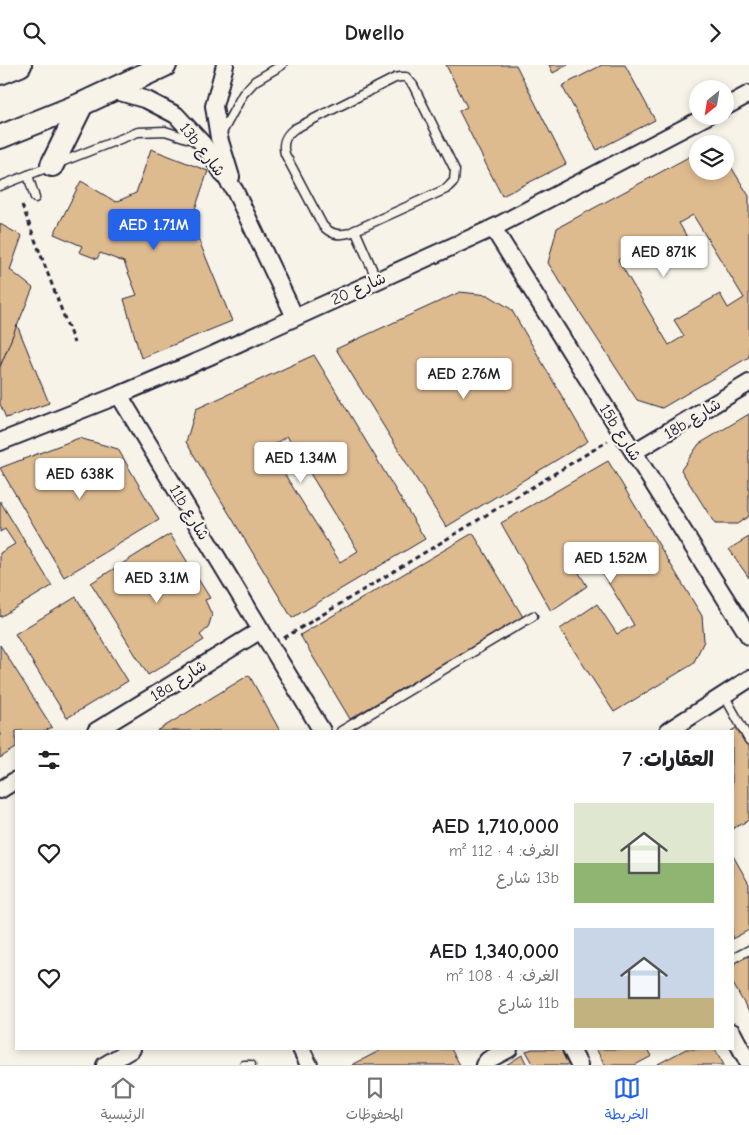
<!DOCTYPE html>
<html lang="ar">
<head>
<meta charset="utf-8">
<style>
  body { margin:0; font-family:"Comic Neue","Playpen Sans Arabic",sans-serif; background:#f6f6f6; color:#202124; direction:rtl; height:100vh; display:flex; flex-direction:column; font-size:19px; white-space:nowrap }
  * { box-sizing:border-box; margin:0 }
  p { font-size:16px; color:#757577 }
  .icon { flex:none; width:28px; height:28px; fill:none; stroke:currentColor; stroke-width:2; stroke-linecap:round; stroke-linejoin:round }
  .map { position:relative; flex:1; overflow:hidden; direction:ltr }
  .side { position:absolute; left:15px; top:665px; width:719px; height:320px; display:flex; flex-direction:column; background:#fff; border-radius:0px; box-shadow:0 2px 8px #0003; direction:rtl }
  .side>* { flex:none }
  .needle { width:32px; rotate:210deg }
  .controls { position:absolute; left:689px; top:15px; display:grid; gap:10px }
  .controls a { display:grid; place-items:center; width:45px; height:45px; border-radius:50%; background:#fff; box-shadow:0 2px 8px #0003; font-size:25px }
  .price { position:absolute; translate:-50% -42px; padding:0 11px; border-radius:5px; background:#fff; color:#222; font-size:16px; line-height:32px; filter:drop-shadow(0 1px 2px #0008) }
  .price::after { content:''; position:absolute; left:50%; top:30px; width:15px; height:11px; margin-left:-8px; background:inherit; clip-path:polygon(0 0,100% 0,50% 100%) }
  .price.selected { background:#2563eb; color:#fff }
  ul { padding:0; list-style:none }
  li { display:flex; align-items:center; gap:15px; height:125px; padding:0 20px }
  li span { display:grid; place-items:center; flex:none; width:140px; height:100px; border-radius:0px; color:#555 }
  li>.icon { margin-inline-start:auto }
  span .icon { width:60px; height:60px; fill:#fffc; stroke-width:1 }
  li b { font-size:21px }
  h2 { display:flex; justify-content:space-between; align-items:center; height:60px; padding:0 20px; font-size:21px }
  header { display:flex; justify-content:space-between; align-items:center; height:65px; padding:0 20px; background:#fff; font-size:22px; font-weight:800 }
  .menu { display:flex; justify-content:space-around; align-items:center; height:70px; border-top:1px solid #e0e0e0; background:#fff; font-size:14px; color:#757577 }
  .menu a { display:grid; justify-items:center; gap:2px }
  .menu .selected { color:#2563eb }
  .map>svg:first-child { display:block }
  .building { fill:#deba8f; stroke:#22223b; fill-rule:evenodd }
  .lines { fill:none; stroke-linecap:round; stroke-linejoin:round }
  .service-casing { stroke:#22223b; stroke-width:11 }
  .minor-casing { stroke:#22223b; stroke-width:20 }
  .secondary-casing { stroke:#22223b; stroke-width:26 }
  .path { stroke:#22223b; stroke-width:3; stroke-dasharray:5 4; stroke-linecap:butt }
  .service { stroke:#f7f3e8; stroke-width:8 }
  .minor { stroke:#f7f3e8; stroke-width:16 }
  .secondary { stroke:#f7f3e8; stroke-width:22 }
  .labels { text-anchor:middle; stroke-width:4.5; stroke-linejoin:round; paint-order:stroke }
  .street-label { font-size:16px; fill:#22223b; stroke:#f7f3e8 }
</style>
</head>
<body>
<header><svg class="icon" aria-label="forward" viewBox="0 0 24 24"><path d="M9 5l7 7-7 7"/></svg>Dwello<svg class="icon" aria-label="search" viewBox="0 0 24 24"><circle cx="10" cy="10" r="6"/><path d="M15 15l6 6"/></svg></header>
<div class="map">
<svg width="749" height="1000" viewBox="0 0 749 1000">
  <rect width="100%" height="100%" fill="#f7f3e8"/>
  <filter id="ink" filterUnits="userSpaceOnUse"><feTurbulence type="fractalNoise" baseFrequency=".02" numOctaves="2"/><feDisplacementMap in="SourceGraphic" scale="10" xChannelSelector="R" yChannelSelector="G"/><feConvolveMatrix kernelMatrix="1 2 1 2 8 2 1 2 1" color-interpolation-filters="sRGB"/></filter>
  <g filter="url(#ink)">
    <g class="building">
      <path d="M446,0H516L566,99L502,131L459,46L467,42Z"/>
      <path d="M549,0H568L553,8Z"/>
      <path d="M602,0H625L655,55L597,85L562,21Z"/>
      <path d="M151,84L208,106L191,156L232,256L141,293L124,234L137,230L124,197L100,188L97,194L79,187L82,181L54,169L81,116L116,137L136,128Z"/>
      <path d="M698,87V106H725V92L749,131V292L662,343L637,335L548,198L557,163ZM693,150L744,233L728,243L720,229L674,255L684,271L669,280L618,195L634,185L642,199L687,172L679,158Z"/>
      <path d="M0,159L22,171L10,205L33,223L0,302Z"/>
      <path d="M460,227L488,230L511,244L588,376L446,462L336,284Z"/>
      <path d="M17,260L49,338L6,353L0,339V302Z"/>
      <path d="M314,290L425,474L292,553L186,377L196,344ZM287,371L358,486L340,497L268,383Z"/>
      <path d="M749,349V451L737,459H715L681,405L699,379Z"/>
      <path d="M79,373L118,384L159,455L64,512L0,403Z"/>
      <path d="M608,396L702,551L704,576L693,599L614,647L560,564L597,539L617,569L634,560L586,481L570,493L587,521L551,546L501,458Z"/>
      <path d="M0,436L52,521L0,552V488L15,479L5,464L0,467Z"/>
      <path d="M473,468L523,552L350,654L300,570Z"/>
      <path d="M170,469L210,533L205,535L212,550L208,563L200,570L204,575L148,610L91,518Z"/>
      <path d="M749,472V513L729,484Z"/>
      <path d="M76,532L128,616L67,653L15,569Z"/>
      <path d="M0,580L52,662L45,666H16V683L0,693Z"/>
      <path d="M249,610L280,666H157Z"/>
      <path d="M739,661L749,679V755L732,764V666H731Z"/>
      <path d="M732,789L749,819V865L732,874Z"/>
      <path d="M749,888V947L732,917V897Z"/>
      <path d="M383,984H451L460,1000H352Z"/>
      <path d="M533,984H562L568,987L575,1000H534L526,986Z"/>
      <path d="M596,984H648L652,991L635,1000H605Z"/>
      <path d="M686,984H715L724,1000H656Z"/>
      <path d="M522,990L527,1000H506Z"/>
    </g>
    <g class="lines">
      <g class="service-casing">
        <g id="service">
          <path d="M400,12H406L413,20L455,105L454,116L446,124L349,168C338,171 331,169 323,161L285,89C282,78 285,71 294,64L395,13Z"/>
          <path d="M220,71L243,29L255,16L282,0"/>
          <path d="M28,110L35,133"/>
          <path d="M0,121L138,67L165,66L196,76"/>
          <path d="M355,165L377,215"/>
          <path d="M724,630L749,675"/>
          <path d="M341,666L533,551"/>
          <path d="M732,894L749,885"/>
          <path d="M244,1000H251"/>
        </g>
      </g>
      <g class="minor-casing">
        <g id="minor">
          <path d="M225,0L214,41L219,73L231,112"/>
          <path d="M113,25L147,35L176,50L203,79L235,126L295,252"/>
          <path d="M725,42L749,29"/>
          <path d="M493,163L749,571"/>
          <path d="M119,330L322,666"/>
          <path d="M0,377L119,330L208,292L493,163L707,51"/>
          <path d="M634,387L749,318"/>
          <path d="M96,666L261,565"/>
          <path d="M668,666L749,614"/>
          <path d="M0,725L16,715"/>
          <path d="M732,967L749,999"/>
          <path d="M301,984L309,1000"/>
          <path d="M571,984L579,1000"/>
          <path d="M105,1000L132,984"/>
          <path d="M484,1000L488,995L509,984"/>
        </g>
      </g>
      <g class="secondary-casing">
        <g id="secondary">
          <path d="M0,8L20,0"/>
          <path d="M0,72L82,39L165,0"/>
          <path d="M52,100L82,39"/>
        </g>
      </g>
      <g class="path">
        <path d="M22,140L74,278"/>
        <path d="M284,573L608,376"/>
      </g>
      <use href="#service" class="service"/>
      <use href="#minor" class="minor"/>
      <use href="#secondary" class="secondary"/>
    </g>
  </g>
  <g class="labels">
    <g class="street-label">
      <text transform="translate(203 84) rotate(52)" y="6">13b شارع</text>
      <text transform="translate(358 223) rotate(-24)" y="6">شارع 20</text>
      <text transform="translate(692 353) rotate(-31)" y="6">18b شارع</text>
      <text transform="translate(621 367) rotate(58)" y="6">15b شارع</text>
      <text transform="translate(190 447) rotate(59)" y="6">11b شارع</text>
      <text transform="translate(178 615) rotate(-32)" y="6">18a شارع</text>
    </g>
  </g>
</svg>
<div class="controls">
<a><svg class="needle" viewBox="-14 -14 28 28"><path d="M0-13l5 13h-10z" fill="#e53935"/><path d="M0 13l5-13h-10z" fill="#757577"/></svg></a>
<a><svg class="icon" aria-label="layers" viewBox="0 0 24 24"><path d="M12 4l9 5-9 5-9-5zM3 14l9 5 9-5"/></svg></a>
</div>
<b class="price selected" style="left:154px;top:186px">AED 1.71M</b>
<b class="price" style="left:664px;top:213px">AED 871K</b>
<b class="price" style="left:464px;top:335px">AED 2.76M</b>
<b class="price" style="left:301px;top:419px">AED 1.34M</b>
<b class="price" style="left:80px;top:435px">AED 638K</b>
<b class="price" style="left:611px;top:519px">AED 1.52M</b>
<b class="price" style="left:157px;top:539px">AED 3.1M</b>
<section class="side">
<h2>العقارات: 7<svg class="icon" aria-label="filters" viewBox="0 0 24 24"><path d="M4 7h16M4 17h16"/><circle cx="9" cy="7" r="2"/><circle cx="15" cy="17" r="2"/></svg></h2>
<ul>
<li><span style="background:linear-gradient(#dfe7d0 60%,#8fb573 0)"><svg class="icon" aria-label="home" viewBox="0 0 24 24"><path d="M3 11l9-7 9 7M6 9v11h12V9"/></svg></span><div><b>AED 1,710,000</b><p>الغرف: 4 · 112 m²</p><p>13b شارع</p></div><svg class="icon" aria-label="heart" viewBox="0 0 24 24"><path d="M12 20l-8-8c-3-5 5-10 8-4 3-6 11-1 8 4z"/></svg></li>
<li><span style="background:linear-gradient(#c9d6e8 70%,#c2b280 0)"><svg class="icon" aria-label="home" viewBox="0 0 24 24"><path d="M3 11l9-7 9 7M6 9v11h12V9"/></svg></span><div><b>AED 1,340,000</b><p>الغرف: 4 · 108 m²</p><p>11b شارع</p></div><svg class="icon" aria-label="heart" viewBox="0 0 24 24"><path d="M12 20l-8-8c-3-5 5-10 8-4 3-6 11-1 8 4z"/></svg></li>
</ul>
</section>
</div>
<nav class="menu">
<a class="selected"><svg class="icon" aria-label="map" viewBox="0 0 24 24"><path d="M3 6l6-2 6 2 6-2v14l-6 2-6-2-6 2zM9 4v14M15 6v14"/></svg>الخريطة</a>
<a><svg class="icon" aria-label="saved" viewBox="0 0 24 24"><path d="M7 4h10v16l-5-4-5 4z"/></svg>المحفوظات</a>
<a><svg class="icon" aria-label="home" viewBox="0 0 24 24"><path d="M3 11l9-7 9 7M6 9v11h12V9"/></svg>الرئيسية</a>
</nav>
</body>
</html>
